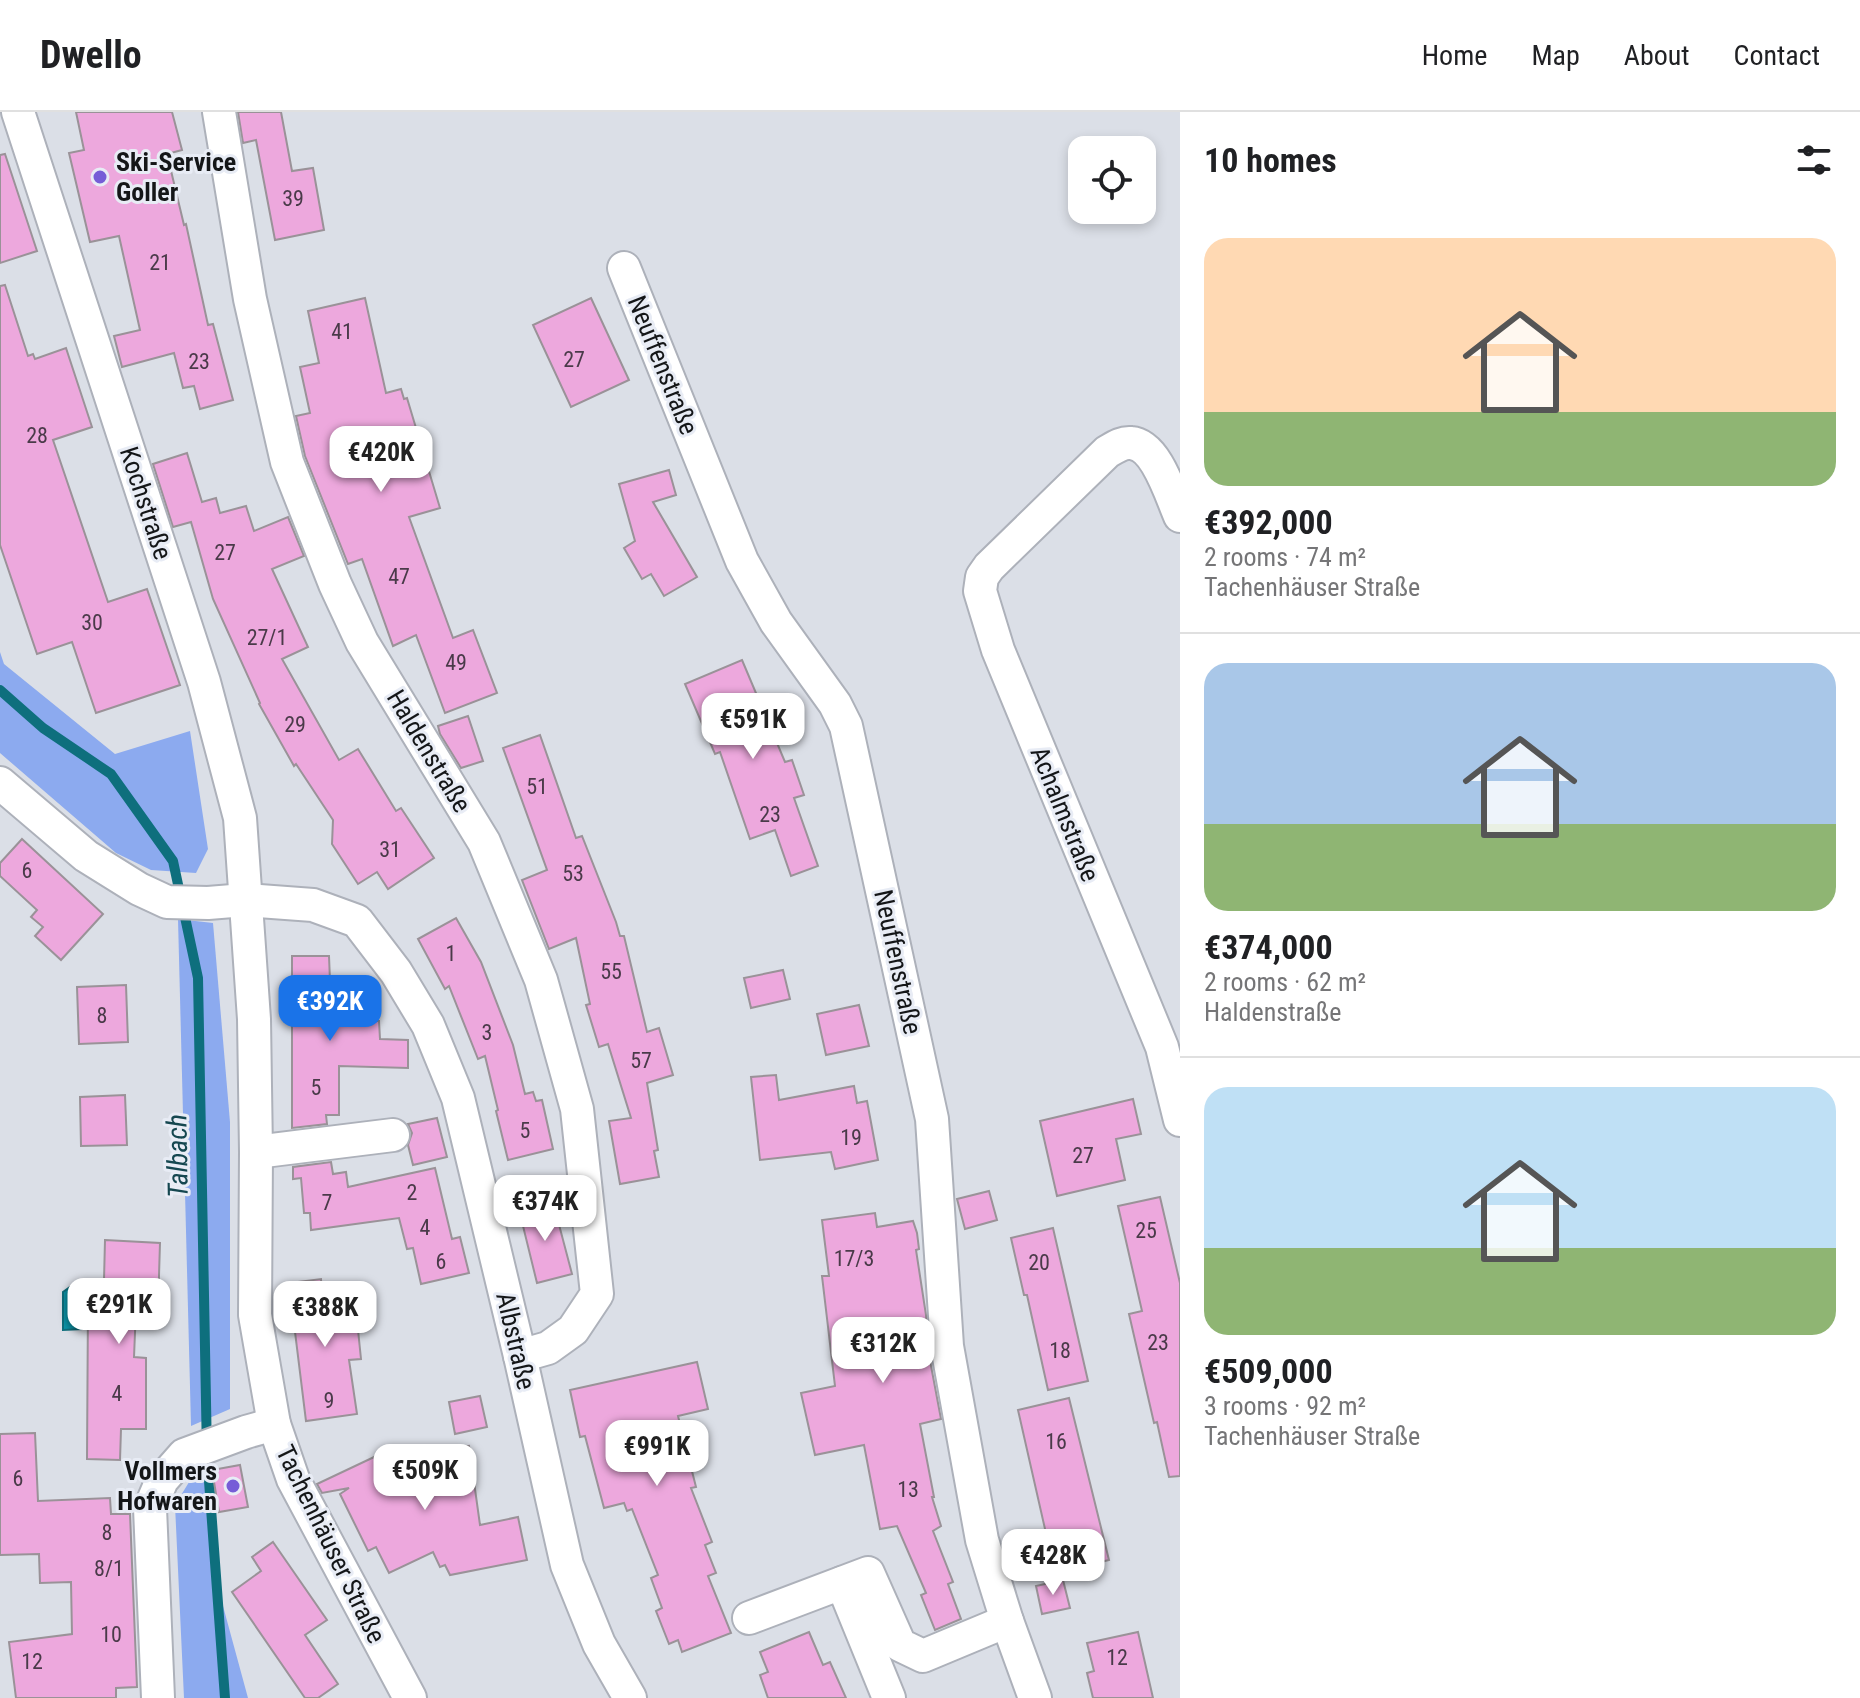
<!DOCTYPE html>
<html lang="en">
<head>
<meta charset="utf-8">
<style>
  body { margin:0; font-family:"Roboto Condensed",sans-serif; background:#f2f2f2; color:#202124; height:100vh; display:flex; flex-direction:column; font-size:30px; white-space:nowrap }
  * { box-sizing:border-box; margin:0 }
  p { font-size:26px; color:#757577 }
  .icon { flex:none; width:44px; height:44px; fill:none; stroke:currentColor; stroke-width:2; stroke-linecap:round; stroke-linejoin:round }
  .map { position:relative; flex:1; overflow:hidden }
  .sheet { display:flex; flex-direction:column; background:#fff; width:680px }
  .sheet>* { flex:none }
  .tools { position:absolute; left:1068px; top:24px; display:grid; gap:16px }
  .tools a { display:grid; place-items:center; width:88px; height:88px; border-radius:16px; background:#fff; box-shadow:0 4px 12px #0003; font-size:40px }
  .price { position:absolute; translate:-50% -68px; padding:0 18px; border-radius:16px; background:#fff; color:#222; font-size:26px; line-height:52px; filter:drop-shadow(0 2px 4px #0008) }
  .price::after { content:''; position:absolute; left:50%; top:48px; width:24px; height:18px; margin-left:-12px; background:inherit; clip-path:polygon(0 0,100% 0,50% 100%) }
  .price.on { background:#1a73e8; color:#fff }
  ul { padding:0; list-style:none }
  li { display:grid; align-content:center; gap:16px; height:424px; padding:0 24px }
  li+li { border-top:2px solid #e0e0e0 }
  li span { display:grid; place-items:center; height:248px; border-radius:24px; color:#555 }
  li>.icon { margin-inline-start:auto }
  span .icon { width:144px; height:144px; fill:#fffc; stroke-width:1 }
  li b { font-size:34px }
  h2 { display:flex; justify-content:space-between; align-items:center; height:96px; padding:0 24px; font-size:34px }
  header { display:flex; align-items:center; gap:48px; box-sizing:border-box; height:112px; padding:0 40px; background:#fff; border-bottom:2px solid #e0e0e0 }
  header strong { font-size:38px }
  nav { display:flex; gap:44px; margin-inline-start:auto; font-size:28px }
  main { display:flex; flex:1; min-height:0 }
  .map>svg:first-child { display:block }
  .forest { fill:#8caaef }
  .water { fill:#0b95a8; stroke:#0e6f7d; stroke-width:2 }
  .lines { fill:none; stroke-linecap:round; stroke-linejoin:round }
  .stream { stroke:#0e6f7d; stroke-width:10 }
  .building { fill:#eda8dd; stroke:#9a9298; stroke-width:2 }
  .minor-casing { stroke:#adb1ba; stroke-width:36 }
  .minor { stroke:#fff; stroke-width:32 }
  .poi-dot { fill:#765dd7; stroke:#e8ecf5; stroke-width:3 }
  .labels { text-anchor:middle; stroke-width:6; stroke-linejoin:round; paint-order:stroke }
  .number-label { font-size:22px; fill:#4a3a49 }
  .poi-label { font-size:26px; font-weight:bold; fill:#141618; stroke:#e8ecf5; text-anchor:start }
  .street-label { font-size:26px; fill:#141618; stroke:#e8ecf5 }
  .water-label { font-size:28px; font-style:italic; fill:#154750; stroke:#e8ecf5 }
</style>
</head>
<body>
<header>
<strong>Dwello</strong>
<nav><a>Home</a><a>Map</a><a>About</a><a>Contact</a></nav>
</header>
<main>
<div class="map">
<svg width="1180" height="1586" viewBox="0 0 1180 1586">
  <rect width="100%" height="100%" fill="#dbdfe7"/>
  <g class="forest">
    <path d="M0,540L4,552L115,642L190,619L208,737L196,761L151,758L116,741L0,641Z"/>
    <path d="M178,807L213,811L230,1010V1297L191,1314Z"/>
    <path d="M211,1352L217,1472L248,1586H184L175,1393L194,1362Z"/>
  </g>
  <path class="water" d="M70,1175L81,1184L82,1217L63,1218V1180Z"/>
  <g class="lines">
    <path class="stream" d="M0,578L43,616L111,662L173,749L198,866L207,1342L225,1586"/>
  </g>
  <g class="building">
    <path d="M76,0H172L182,38L167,42L184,113L186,112L208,213L213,212L233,288L200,297L194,274L183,276L174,241L122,255L114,224L140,218L119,124L90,130L69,41L84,38Z"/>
    <path d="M238,0H281L292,59L313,56L324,118L275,128L256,28L243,31Z"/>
    <path d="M5,42L37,139L0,151V43Z"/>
    <path d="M5,173L28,244L33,242L35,247L66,236L92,315L53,328L108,490L147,477L180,573L96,601L72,530L37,542L0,433V174Z"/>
    <path d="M365,186L386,281L401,277L404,287L407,286L440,396L409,405L453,526L473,518L497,581L445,601L416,523L393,534L362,447L348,452L305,344L296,304L310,301L300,255L319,251L308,199Z"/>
    <path d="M591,186L629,268L571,295L533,213Z"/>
    <path d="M187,341L202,390L216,386L220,401L246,394L254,419L288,405L304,444L272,457L308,535L282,547L339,648L358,637L396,699L401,696L434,746L388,777L377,760L358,772L332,732L333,708L296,652L294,654L259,592L260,591L213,487L191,410L173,415L153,352Z"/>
    <path d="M669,358L676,383L653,390L697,465L664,484L651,462L642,467L624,436L635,429L619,372Z"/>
    <path d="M742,548L785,650L792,648L804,683L794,686L818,754L791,764L775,718L750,727L720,640L715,642L685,572Z"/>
    <path d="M468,604L483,649L461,656L440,622L438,614Z"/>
    <path d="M540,623L576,726L582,724L616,810L620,824H624L647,920L659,916L673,963L647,971L658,1038L654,1039L659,1065L620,1072L609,1009L631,1006L608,932L599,935L586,893L590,892L576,826L549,837L522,768L547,758L503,636Z"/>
    <path d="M22,727L103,802L61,848L35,824L43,815L31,805L37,798L0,764V751Z"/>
    <path d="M456,806L481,850L513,933L525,982L533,980L536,989L542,988L553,1037L508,1048L496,999L498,998L485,944L478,947L449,874L445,877L418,827Z"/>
    <path d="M292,844H329L331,894H364V902H371V909H379L380,927L408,928V956L339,954V1003H326L327,1012L292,1016Z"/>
    <path d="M783,858L790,887L751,896L744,866Z"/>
    <path d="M126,873L128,930L79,932L77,875Z"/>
    <path d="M859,893L869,934L826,943L817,902Z"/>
    <path d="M776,963L779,988L854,974L857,991L867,989L878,1048L835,1057L831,1040L760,1048L751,965Z"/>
    <path d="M125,983L127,1033L81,1034L80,985Z"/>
    <path d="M1133,987L1141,1022L1116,1027L1125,1068L1057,1084L1040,1009Z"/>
    <path d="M437,1006L447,1045L413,1053L408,1033L412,1021L408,1012Z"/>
    <path d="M331,1050L333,1062L346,1060L348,1075L435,1056L452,1127L460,1125L469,1161L421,1172L413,1136L407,1137L399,1106L311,1118L310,1101H304L301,1066L293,1067V1055Z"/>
    <path d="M989,1079L997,1108L965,1117L957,1087Z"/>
    <path d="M1160,1085L1180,1171V1364L1169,1365L1157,1310L1154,1311L1129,1202L1142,1199L1118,1094Z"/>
    <path d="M550,1089L554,1106L557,1105L572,1162L537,1171L523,1114L526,1113L522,1096Z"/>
    <path d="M875,1101L877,1115L913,1109L917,1121L919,1137L916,1138L926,1203L927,1222H925L941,1307L920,1312L934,1385H932L941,1414L933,1419L953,1470L948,1472L961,1507L935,1518L921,1483L926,1481L897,1414L880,1417L864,1333L815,1343L801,1281L835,1274L822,1164H829L822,1108Z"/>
    <path d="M1053,1116L1088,1269L1048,1278L1027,1183H1024L1011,1126Z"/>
    <path d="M105,1128L160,1131L158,1196H136L134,1245L146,1246V1317H121L120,1348L87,1347L88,1190L96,1191L97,1168H104Z"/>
    <path d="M321,1167L322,1184L354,1179L361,1247L349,1248L357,1302L306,1309L289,1171Z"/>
    <path d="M697,1250L708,1297L678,1304L696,1375L691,1376L712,1430L705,1433L716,1461L708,1464L731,1521L682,1540L678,1528L669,1532L656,1499L662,1496L651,1466L658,1463L632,1397L627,1399L624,1391L604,1396L585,1324L580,1325L570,1278Z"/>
    <path d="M480,1284L487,1315L455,1322L449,1290Z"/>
    <path d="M1069,1286L1109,1448L1055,1461L1018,1298Z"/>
    <path d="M35,1321L38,1389L110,1386L111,1402H130L137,1575L116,1576V1586H16L9,1530L72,1522L71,1470L40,1471L39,1442L0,1443V1322Z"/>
    <path d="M469,1334L480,1413L518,1405L527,1448L450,1463L445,1453L440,1455L433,1440L389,1461L376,1435L368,1439L340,1382L349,1376L322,1381L317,1372L391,1337L393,1345Z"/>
    <path d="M240,1353L248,1395L219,1400L212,1358Z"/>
    <path d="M273,1430L327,1508L305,1523L338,1572L318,1586H305L232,1480L261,1459L252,1445Z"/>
    <path d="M1063,1468L1070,1496L1042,1502L1036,1474Z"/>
    <path d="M809,1520L823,1553L830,1550L846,1586H768L760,1563L768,1560L760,1540Z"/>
    <path d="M1138,1520L1153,1586H1093L1087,1561L1094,1559L1087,1531Z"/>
  </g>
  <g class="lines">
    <g class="minor-casing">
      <g id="minor">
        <path d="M18,0L204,570L240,706L254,907L256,1040L255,1203L274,1312L293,1367L410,1586"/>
        <path d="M219,0L250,187L287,350L335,472L362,530L484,730L541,868L577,997L597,1182L573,1218L548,1236L520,1244"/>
        <path d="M624,156L742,449L776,510L835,592L846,614L932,1007L947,1234L982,1428L1007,1509L1035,1586"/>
        <path d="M1180,404C1171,384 1157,333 1131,331C1122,330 1114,336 1107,340L989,455L982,465L980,479L998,538L1162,935L1180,1008"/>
        <path d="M0,671L86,744L139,777L167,790L208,791L245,788L313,793L357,809L396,860L428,913L458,986L520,1244L567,1453L599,1532L630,1586"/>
        <path d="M256,1040L393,1023"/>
        <path d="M842,1471L889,1586"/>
        <path d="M749,1506L868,1461L900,1533L923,1544L1007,1509"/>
        <path d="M158,1586L150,1396L162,1368L184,1343L246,1320L274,1312"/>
      </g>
    </g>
    <use href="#minor" class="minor"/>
  </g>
  <g class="poi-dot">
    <circle cx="100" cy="65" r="8"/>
    <circle cx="233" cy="1374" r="8"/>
  </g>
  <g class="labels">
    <g class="number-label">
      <text x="293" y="94">39</text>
      <text x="160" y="158">21</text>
      <text x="342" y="227">41</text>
      <text x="574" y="255">27</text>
      <text x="199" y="257">23</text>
      <text x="37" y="331">28</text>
      <text x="225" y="448">27</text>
      <text x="399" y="472">47</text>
      <text x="92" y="518">30</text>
      <text x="267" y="533">27/1</text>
      <text x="456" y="558">49</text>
      <text x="295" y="620">29</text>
      <text x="537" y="682">51</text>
      <text x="770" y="710">23</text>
      <text x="390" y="745">31</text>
      <text x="27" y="766">6</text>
      <text x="573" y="769">53</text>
      <text x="451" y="849">1</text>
      <text x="611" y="867">55</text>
      <text x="102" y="911">8</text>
      <text x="487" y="928">3</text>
      <text x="641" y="956">57</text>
      <text x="316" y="983">5</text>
      <text x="525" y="1026">5</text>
      <text x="851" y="1033">19</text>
      <text x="1083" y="1051">27</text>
      <text x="412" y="1088">2</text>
      <text x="327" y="1098">7</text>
      <text x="425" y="1123">4</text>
      <text x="1146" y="1126">25</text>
      <text x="854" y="1154">17/3</text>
      <text x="441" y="1157">6</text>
      <text x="1039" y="1158">20</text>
      <text x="1158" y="1238">23</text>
      <text x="1060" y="1246">18</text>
      <text x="117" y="1289">4</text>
      <text x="329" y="1296">9</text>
      <text x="1056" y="1337">16</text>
      <text x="18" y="1374">6</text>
      <text x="908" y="1385">13</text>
      <text x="107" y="1428">8</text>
      <text x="109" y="1464">8/1</text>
      <text x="111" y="1530">10</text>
      <text x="1117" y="1553">12</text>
      <text x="32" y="1557">12</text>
    </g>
    <g class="poi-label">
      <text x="116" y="59">Ski-Service<tspan x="116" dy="30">Goller</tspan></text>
      <text x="217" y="1368" text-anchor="end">Vollmers<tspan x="217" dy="30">Hofwaren</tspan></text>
    </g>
    <g class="street-label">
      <text transform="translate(663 253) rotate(68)" y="9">Neuffenstraße</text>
      <text transform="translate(146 391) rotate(72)" y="9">Kochstraße</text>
      <text transform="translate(429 639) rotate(59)" y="9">Haldenstraße</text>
      <text transform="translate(1065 702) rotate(68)" y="9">Achalmstraße</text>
      <text transform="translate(898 850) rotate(78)" y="9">Neuffenstraße</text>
      <text transform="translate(516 1229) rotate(77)" y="9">Albstraße</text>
      <text transform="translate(331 1432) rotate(64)" y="9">Tachenhäuser Straße</text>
    </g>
    <g class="water-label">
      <text transform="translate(177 1044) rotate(-91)" y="10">Talbach</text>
    </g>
  </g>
</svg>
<div class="tools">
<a><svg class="icon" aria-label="locate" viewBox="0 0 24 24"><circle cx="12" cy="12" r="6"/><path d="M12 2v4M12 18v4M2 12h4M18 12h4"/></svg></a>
</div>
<b class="price" style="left:381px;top:382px">€420K</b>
<b class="price" style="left:753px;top:649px">€591K</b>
<b class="price on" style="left:330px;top:931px">€392K</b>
<b class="price" style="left:545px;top:1131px">€374K</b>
<b class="price" style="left:119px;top:1234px">€291K</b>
<b class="price" style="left:325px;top:1237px">€388K</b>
<b class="price" style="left:883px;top:1273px">€312K</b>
<b class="price" style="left:657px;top:1376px">€991K</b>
<b class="price" style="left:425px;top:1400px">€509K</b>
<b class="price" style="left:1053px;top:1485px">€428K</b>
</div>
<section class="sheet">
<h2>10 homes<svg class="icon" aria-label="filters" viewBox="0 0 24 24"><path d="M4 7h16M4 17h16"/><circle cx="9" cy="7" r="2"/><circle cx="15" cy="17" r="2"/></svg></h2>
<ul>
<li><span style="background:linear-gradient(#ffd9b3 70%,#8fb573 0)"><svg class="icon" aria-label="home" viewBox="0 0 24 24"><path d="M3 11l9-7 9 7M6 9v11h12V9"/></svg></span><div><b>€392,000</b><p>2 rooms · 74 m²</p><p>Tachenhäuser Straße</p></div></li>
<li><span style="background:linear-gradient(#a9c7e8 65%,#8fb573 0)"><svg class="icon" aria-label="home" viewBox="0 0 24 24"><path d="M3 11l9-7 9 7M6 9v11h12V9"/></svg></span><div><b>€374,000</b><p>2 rooms · 62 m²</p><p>Haldenstraße</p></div></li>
<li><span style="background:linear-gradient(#bfe0f5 65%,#8fb573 0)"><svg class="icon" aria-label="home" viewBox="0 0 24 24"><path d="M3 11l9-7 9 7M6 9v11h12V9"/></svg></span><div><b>€509,000</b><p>3 rooms · 92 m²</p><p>Tachenhäuser Straße</p></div></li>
</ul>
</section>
</main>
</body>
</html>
